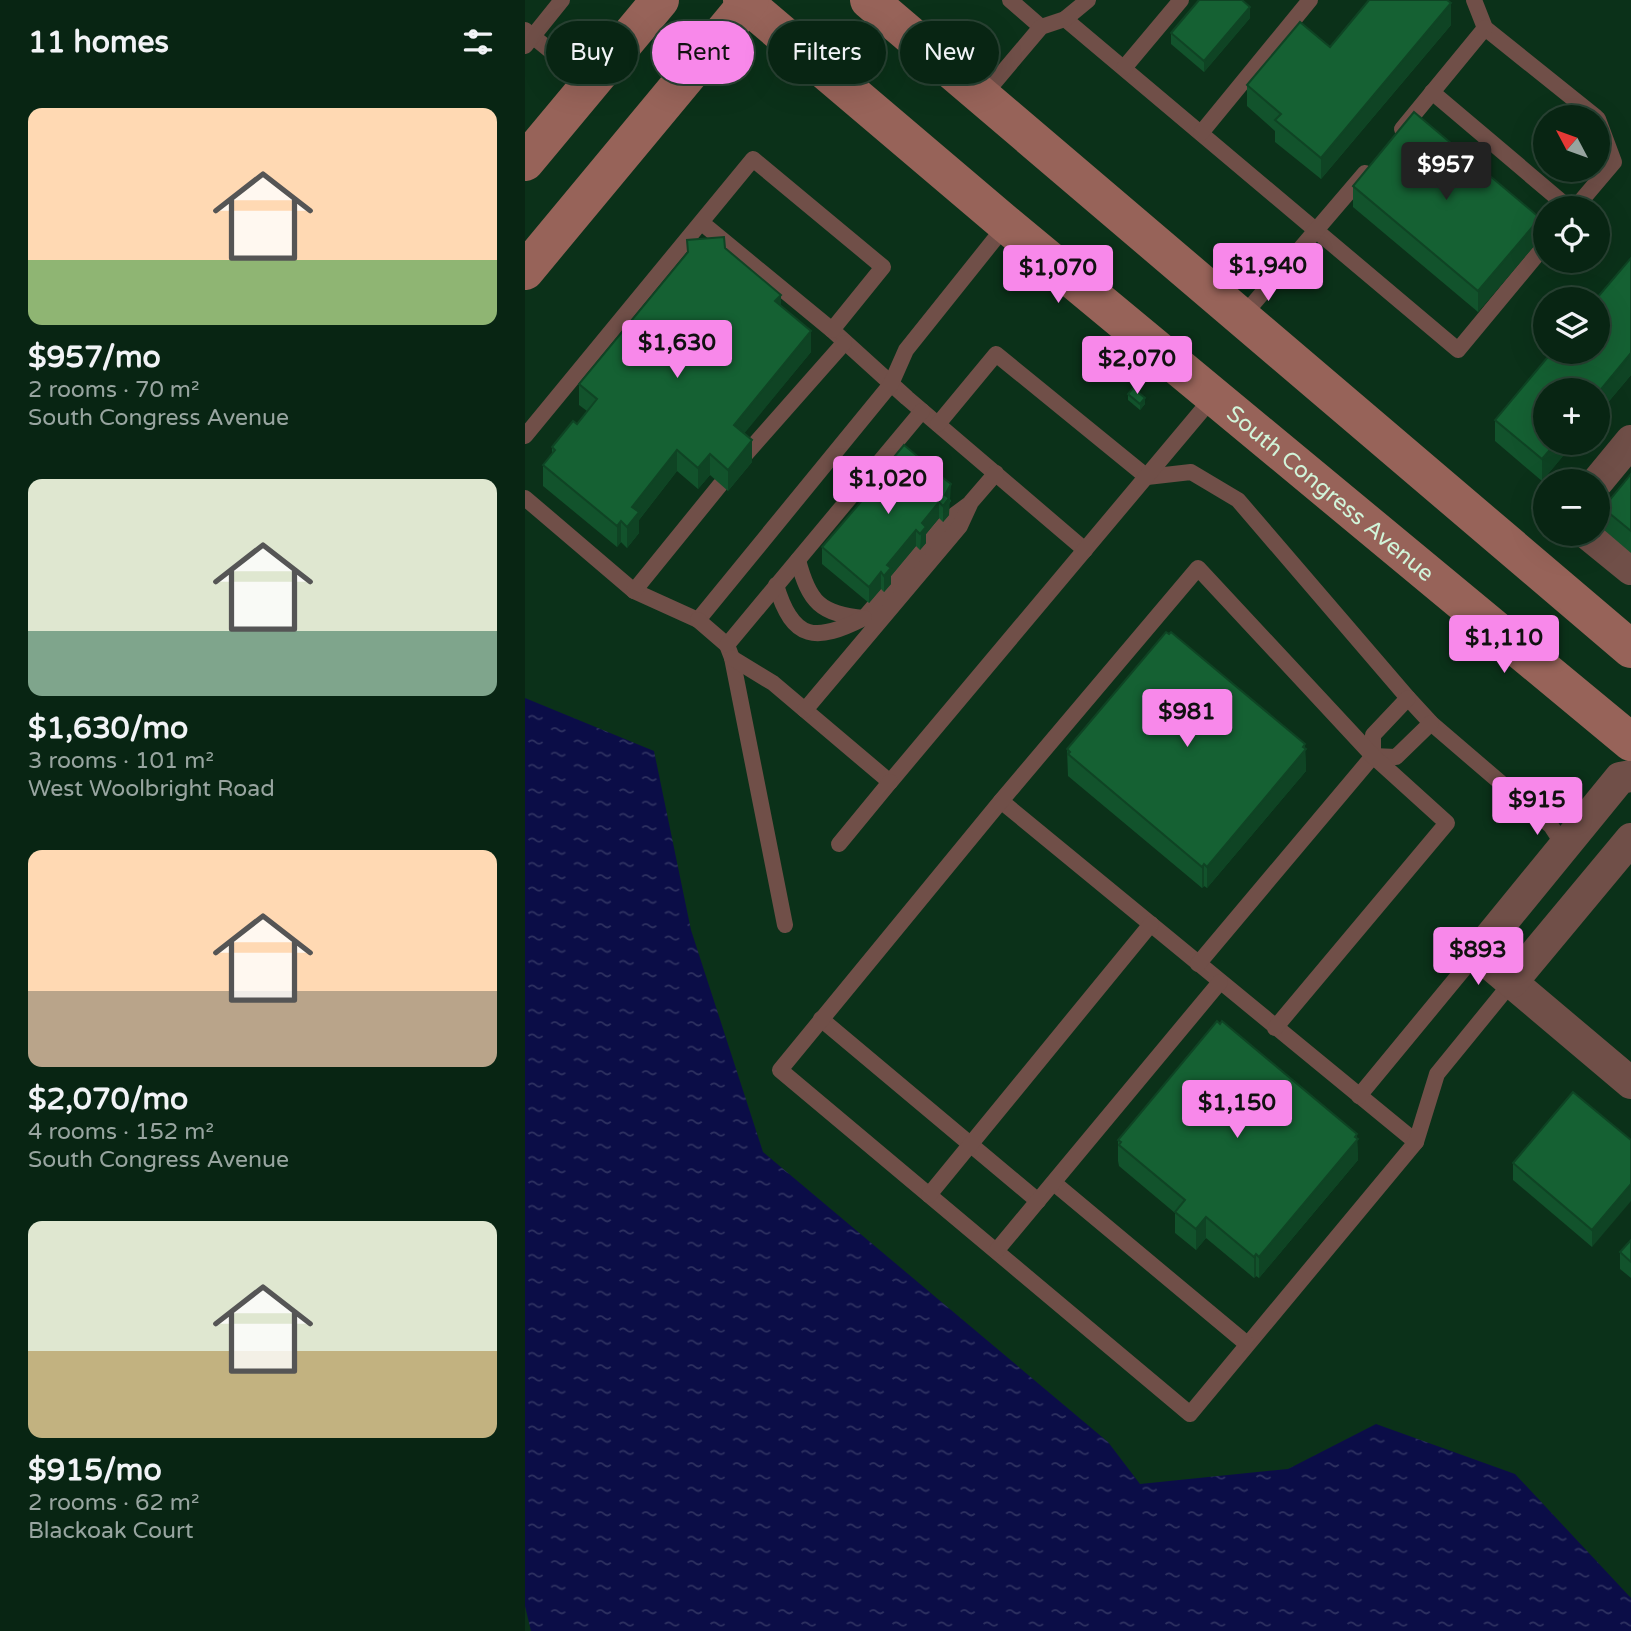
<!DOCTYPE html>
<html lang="en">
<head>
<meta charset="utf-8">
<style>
  body { margin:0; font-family:"Varela Round",sans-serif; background:#112d1c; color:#f1f3f6; height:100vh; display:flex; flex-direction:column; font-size:26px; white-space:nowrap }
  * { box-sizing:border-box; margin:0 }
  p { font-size:23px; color:#98a5a0 }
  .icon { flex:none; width:38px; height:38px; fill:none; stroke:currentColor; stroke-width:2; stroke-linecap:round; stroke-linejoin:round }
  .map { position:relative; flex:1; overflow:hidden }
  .sheet { display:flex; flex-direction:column; background:#082513; width:525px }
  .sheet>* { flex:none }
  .hud { position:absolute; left:21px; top:21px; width:665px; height:63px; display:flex; gap:14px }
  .needle { width:46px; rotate:311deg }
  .buttons { position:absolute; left:1008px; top:105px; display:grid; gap:14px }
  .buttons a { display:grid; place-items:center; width:77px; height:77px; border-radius:50%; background:#082513; box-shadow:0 7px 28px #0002,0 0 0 2px #294233; font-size:35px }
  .price { position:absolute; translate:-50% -60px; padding:0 16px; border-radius:7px; background:#f888ea; color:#111; font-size:23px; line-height:46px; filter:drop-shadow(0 2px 4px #0008) }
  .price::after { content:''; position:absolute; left:50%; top:42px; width:21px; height:16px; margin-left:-10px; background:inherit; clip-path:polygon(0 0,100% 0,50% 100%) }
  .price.on { background:#222; color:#fff }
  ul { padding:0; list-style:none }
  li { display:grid; align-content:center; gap:14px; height:371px; padding:0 28px }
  li span { display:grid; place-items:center; height:217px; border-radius:14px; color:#555 }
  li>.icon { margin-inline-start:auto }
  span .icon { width:126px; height:126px; fill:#fffc; stroke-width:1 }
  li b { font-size:30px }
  h2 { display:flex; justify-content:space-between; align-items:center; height:84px; padding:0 28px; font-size:30px }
  .pill { padding:0 24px; border-radius:32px; background:#082513; box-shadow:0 7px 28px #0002,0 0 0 2px #294233; font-size:24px; line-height:63px }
  .pill.on { background:#f888ea; color:#111 }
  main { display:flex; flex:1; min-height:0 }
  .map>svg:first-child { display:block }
  .water { fill:url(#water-ripples) }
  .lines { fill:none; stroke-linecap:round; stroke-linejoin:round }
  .lane { stroke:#704f48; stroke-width:16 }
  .street { stroke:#704f48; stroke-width:32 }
  .secondary { stroke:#976359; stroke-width:38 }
  .wall { fill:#12532c }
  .shaded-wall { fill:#0f4424 }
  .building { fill:#156133; stroke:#0f4424; stroke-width:2 }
  .labels { text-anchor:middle; stroke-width:5; stroke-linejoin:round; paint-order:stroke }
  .street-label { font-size:23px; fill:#d1f4d9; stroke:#001806 }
</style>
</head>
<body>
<main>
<section class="sheet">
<h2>11 homes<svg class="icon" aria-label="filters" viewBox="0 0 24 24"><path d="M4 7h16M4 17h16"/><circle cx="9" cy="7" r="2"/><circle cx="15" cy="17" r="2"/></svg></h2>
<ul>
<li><span style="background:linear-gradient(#ffd9b3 70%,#8fb573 0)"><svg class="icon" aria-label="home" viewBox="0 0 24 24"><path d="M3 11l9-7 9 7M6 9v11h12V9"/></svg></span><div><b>$957/mo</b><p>2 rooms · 70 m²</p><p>South Congress Avenue</p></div></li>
<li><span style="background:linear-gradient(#dfe7d0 70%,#7fa58c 0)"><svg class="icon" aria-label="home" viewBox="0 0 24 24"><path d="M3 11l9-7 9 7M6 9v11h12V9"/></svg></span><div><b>$1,630/mo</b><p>3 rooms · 101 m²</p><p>West Woolbright Road</p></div></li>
<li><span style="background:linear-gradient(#ffd9b3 65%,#b9a48a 0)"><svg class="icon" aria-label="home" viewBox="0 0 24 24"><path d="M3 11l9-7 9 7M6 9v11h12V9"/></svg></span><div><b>$2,070/mo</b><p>4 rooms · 152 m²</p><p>South Congress Avenue</p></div></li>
<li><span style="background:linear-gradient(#dfe7d0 60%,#c2b280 0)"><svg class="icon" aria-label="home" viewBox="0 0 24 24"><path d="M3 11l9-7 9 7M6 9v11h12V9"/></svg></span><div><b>$915/mo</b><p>2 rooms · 62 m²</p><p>Blackoak Court</p></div></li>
</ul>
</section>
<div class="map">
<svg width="1106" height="1631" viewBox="0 0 1106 1631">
  <defs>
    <pattern id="water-ripples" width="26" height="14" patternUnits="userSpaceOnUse" patternTransform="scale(1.75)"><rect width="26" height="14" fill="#0b0d47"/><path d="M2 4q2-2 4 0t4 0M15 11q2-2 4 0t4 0" fill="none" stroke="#2e3161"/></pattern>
  </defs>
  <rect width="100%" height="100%" fill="#0b3119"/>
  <path class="water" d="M0,698L129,751L166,930L238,1152L583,1442L615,1484L763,1469L851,1424L990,1474L1106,1598V1631H6L0,1606Z"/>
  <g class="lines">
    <g class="lane">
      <path d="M485,0L516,27"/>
      <path d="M949,0L960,28L1071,117"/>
      <path d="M540,19L933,350L1020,245"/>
      <path d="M0,30L65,83"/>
      <path d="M0,46L37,0"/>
      <path d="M599,68L656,0"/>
      <path d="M907,92L1044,208"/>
      <path d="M457,97L516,27L540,19L563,0"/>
      <path d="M877,129L960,28"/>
      <path d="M676,133L785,0"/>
      <path d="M1050,208L1089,162L1073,119"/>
      <path d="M716,318L840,173"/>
      <path d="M307,330L382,398L560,550"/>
      <path d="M413,424L471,354L622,477L666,472L713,500L883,698L906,723L1026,826L1039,846"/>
      <path d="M0,436L228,159L358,267L307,330L177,223"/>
      <path d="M220,455L319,343"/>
      <path d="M0,498L109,591L173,620L366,384L381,350L481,225"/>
      <path d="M273,560C284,602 295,614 339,618L424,519L443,505"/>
      <path d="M251,585C268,642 291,642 339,618"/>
      <path d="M109,591L195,485"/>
      <path d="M173,620L202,645L207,658L260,925"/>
      <path d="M202,645L397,411"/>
      <path d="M207,658L248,683L365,782L689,396"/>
      <path d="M280,710L435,526L446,502L471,473"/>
      <path d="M848,756L871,757L906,723"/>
      <path d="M476,801L891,1142"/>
      <path d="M314,844L365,782"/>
      <path d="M673,964L848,756V735L883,698"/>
      <path d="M296,1019L513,1201"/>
      <path d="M750,1028L922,823L848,756L673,568L476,801L255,1070L665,1414L891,1142L912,1074L987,982"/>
      <path d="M834,1096L952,953"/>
      <path d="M529,1183L722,1344"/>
      <path d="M404,1195L626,924"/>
      <path d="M472,1250L695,982"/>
    </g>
    <g class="street">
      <path d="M1073,481L1106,441"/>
      <path d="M1063,534L1106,569"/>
      <path d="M1106,776L1095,778L952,953L1106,1083"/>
      <path d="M987,982L1106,839"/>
    </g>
    <g class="secondary">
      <path id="s1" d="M217,0L482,225L1106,742"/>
      <path d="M344,0L1106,649"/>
      <path d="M0,162L135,0"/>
      <path d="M0,271L225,0"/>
    </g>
  </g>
  <g class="wall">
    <path d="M725,18L679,72L646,44V33Z"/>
    <path d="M926,25L796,179L750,142V131L722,106V85L805,47Z"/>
    <path d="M828,186L1015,239L953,312L828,207Z"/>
    <path d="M162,240L200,248L256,306L286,352L219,433L227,462L203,491L185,475L173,489L152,471L114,520V533L102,548L96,542L92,547L18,486V465L27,454V447L52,424L62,411L54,405V384L162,253Z"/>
    <path d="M1106,258V375L1017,481L970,441V420Z"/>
    <path d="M603,394L620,404L615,410L603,400Z"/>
    <path d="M1106,474V553L1078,529V508Z"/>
    <path d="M415,480L426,501L424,504V515L418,522L414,518L401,534V543L395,550L391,546L366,576V584L359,592L356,589L344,603L297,564V547L345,492V486Z"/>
    <path d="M542,749H780L781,771L682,888L679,886L677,888L543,776Z"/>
    <path d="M832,1139L833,1160L734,1278L731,1276L729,1278L681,1238L671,1250L650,1233V1213L594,1166L593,1161V1140Z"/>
    <path d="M1106,1140L1067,1247L988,1180V1163Z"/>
    <path d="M1106,1240V1278L1095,1269V1252Z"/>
  </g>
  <g class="shaded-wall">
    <path d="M926,3V25L796,179V158Z"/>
    <path d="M725,7V18L679,72V61Z"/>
    <path d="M1015,218V239L953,312V291Z"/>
    <path d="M256,295V316L250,301Z"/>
    <path d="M286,331V352L209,446V425Z"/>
    <path d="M1106,353V375L1073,414V393Z"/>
    <path d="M620,398V404L615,410V404Z"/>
    <path d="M227,440V462L203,491V470Z"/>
    <path d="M1031,443H1049L1017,481V459Z"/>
    <path d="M152,450V471L114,520V533L102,548V527L107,507Z"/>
    <path d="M185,454V475L173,489V468Z"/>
    <path d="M426,484L424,515L418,522V506L420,495Z"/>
    <path d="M414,502V518L401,534V543L395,550L397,523Z"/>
    <path d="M96,521V542L92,547V526Z"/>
    <path d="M391,530V546L366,576V584L359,592V576L362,565Z"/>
    <path d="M356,572V589L344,603V587Z"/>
    <path d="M780,744L781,771L682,888V867Z"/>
    <path d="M679,864V886L677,888V867Z"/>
    <path d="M832,1134L833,1160L734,1278V1257Z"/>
    <path d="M1106,1184V1201L1067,1247V1230Z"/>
    <path d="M681,1217V1238L671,1250V1229Z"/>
    <path d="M731,1254V1276L729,1278V1257Z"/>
  </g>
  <g class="building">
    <path d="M674,0H717L725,7L679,61L646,33Z"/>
    <path d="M844,0H922L926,3L796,158L750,120L756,114L722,85L775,22L805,47Z"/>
    <path d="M889,112L1015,218L953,291L828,186Z"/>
    <path d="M199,237L200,248L256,295L250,301L286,331L209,425L227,440L203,470L185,454L173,468L152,450L107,507L114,512L102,527L96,521L92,526L18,465L30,450L27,447L48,421L52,424L72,399L54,384L163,252L162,240Z"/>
    <path d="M1106,258V353L1073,393V390H1020V443H1031L1017,459L970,420L1027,352H1073V299H1071Z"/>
    <path d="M608,388L620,398L615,404L603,394Z"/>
    <path d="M379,445L415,475L412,478L414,480L417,477L426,484L420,495L424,498L418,506L414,502L397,523L401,527L395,534L391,530L362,565L366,568L359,576L356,572L344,587L297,547L347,489L345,486Z"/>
    <path d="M1106,474V531L1078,508Z"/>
    <path d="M641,632L644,634L646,632L780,744L778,747L781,749L682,867L679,864L677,867L543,754L545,752L542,749Z"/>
    <path d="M692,1021L695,1024L697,1021L832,1134L830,1137L833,1139L734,1257L731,1254L729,1257L681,1217L671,1229L650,1212L660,1200L594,1145L596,1142L593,1140Z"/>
    <path d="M1048,1092L1106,1140V1184L1067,1230L988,1163Z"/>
    <path d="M1106,1240V1262L1095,1252Z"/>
  </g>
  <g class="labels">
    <g class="street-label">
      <text dy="8" stroke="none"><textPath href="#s1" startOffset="768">South Congress Avenue</textPath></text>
    </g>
  </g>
</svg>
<div class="buttons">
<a><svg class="needle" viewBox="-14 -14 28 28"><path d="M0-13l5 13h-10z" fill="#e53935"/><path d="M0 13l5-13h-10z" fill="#98a5a0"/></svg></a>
<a><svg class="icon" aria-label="locate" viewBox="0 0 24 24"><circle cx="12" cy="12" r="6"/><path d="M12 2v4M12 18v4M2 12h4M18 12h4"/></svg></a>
<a><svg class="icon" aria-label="layers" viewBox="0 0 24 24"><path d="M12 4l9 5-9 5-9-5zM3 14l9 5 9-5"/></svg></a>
<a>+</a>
<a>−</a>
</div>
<b class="price on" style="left:921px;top:202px">$957</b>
<b class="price" style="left:743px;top:303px">$1,940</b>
<b class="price" style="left:533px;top:305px">$1,070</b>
<b class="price" style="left:152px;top:380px">$1,630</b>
<b class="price" style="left:612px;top:396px">$2,070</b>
<b class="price" style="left:363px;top:516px">$1,020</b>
<b class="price" style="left:979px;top:675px">$1,110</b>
<b class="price" style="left:662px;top:749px">$981</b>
<b class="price" style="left:1012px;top:837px">$915</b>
<b class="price" style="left:953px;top:987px">$893</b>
<b class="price" style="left:712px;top:1140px">$1,150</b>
<div class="hud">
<a class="pill">Buy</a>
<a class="pill on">Rent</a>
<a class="pill">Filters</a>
<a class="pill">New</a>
</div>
</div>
</main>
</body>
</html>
